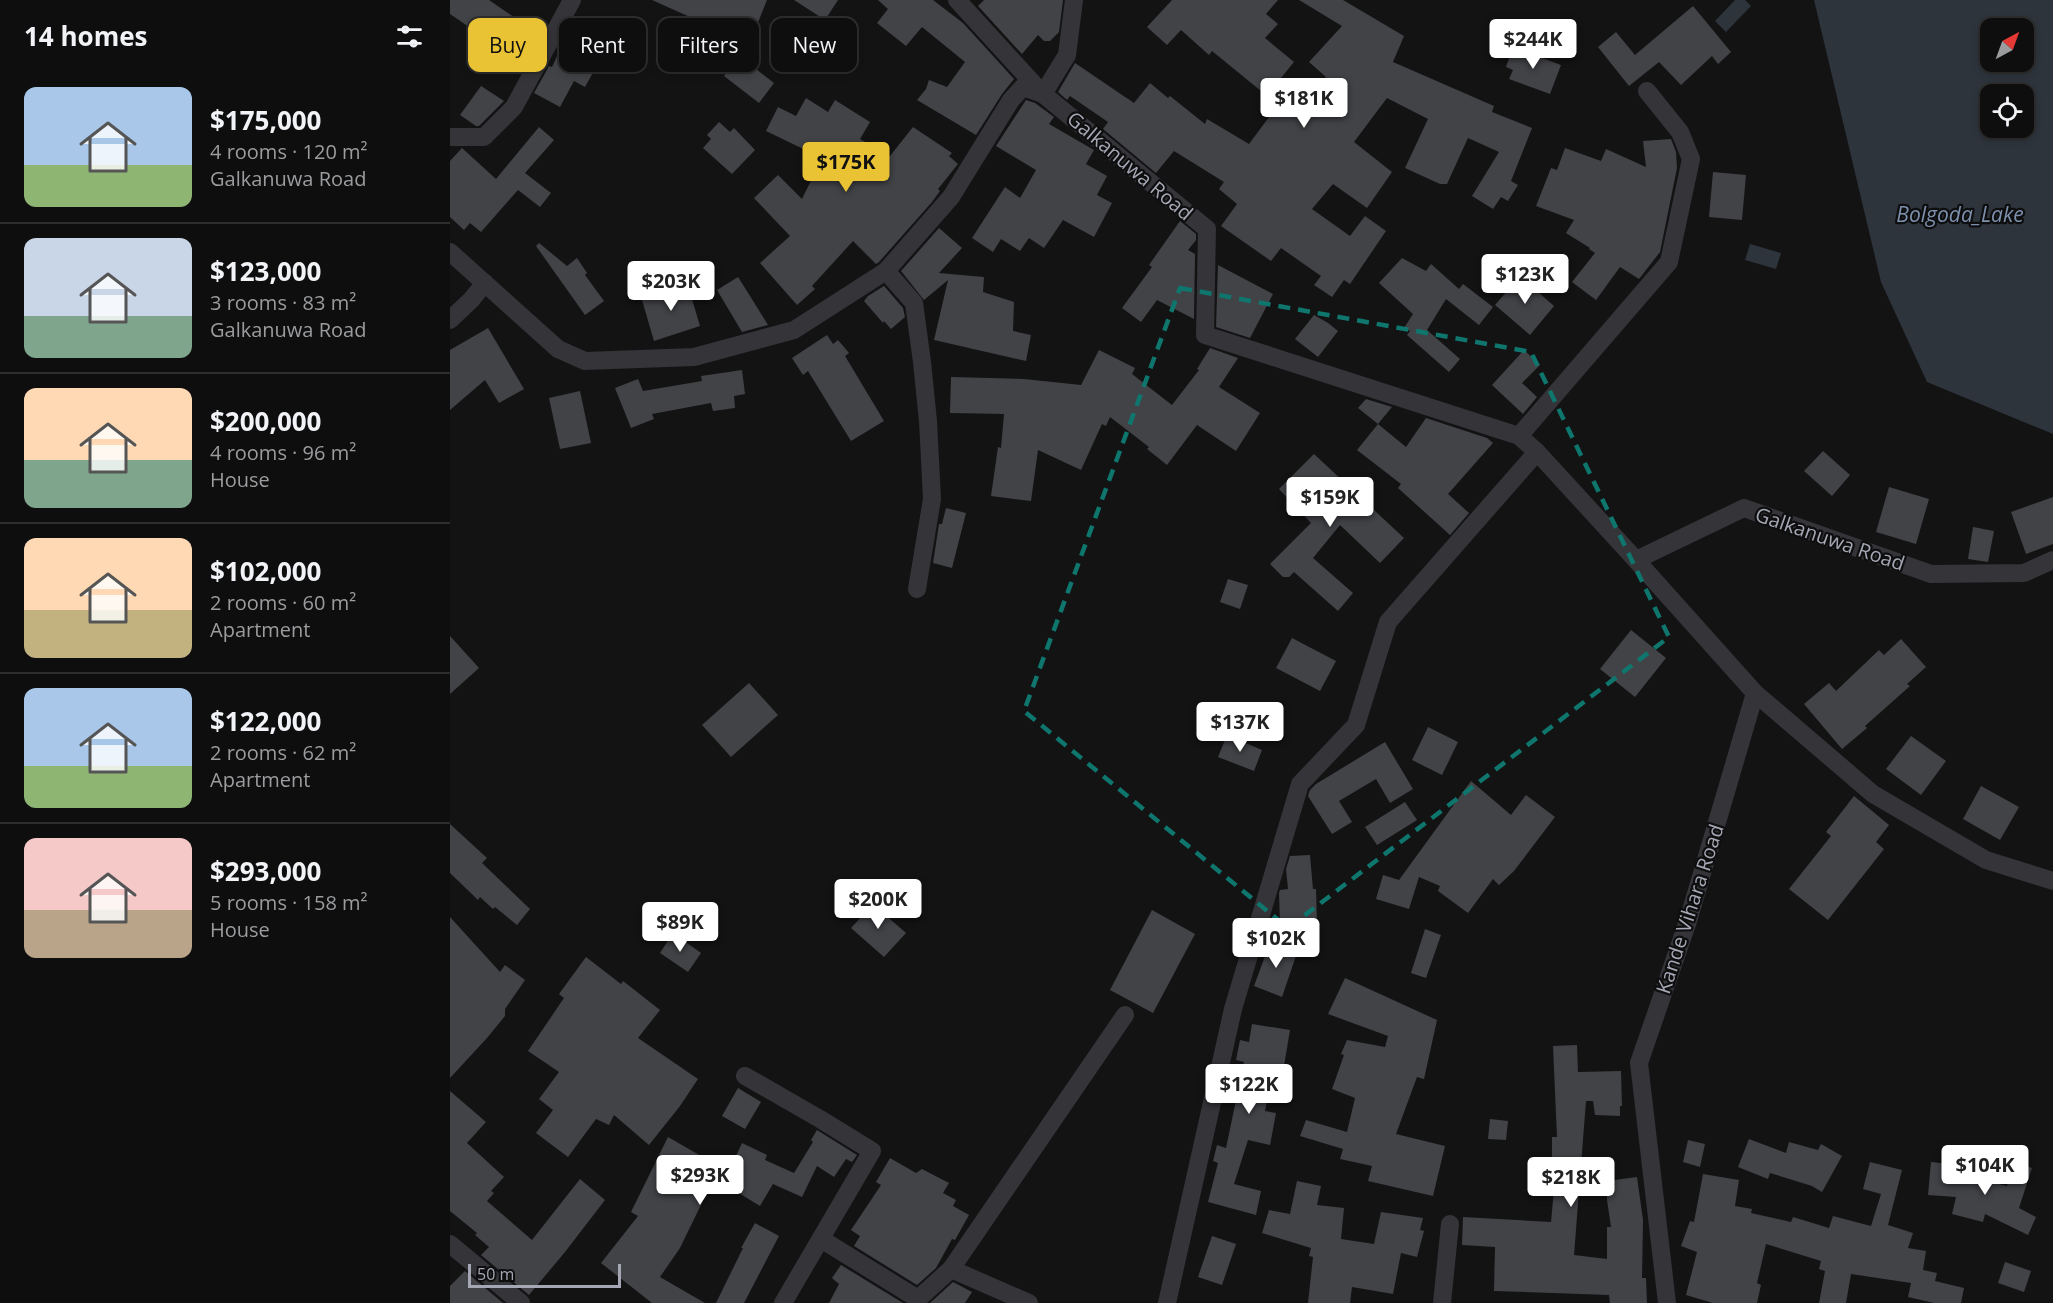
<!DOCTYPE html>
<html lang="en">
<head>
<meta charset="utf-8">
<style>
  body { margin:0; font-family:"Open Sans",sans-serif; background:#171718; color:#f1f3f6; height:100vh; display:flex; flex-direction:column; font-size:22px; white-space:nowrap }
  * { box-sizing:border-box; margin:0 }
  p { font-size:20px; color:#9b9c9e }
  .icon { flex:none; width:33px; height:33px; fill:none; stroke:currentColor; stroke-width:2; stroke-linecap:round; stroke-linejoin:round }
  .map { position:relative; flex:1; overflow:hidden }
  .drawer { display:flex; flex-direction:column; background:#0e0e0f; width:450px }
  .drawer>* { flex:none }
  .banner { position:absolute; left:18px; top:18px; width:570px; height:54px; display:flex; gap:12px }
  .needle { width:39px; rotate:41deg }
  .controls { position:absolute; left:1530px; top:18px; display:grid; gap:12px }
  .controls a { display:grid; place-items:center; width:54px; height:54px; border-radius:12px; background:#0e0e0f; box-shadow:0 3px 9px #0003,0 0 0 2px #2e2e2f; font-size:30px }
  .scale { position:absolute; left:18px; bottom:15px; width:153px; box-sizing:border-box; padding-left:6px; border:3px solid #a5a8b4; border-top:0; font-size:16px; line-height:21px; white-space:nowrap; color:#a5a8b4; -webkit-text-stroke:4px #0e0e0f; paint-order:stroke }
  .price { position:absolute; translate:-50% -51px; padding:0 14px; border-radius:6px; background:#fff; color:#222; font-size:20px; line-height:39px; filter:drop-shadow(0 2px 3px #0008) }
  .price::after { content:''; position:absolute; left:50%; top:36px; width:18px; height:14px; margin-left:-9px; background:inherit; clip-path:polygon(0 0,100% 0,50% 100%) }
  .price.active { background:#eac335; color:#111 }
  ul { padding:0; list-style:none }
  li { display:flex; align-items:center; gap:18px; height:150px; padding:0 24px }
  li+li { border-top:2px solid #2e2e2f }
  li span { display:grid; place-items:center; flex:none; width:168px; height:120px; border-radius:12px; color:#555 }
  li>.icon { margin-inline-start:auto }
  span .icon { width:72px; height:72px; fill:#fffc; stroke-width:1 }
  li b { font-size:26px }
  h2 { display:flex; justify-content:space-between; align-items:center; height:72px; padding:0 24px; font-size:26px }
  .tag { padding:0 21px; border-radius:12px; background:#0e0e0f; box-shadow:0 3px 9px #0003,0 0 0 2px #2e2e2f; font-size:21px; line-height:54px }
  .tag.active { background:#eac335; color:#111 }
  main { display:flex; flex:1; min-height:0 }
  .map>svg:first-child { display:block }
  .water { fill:#2d343c; fill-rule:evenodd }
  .building { fill:#424347 }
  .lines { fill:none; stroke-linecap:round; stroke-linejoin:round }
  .street { stroke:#343439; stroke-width:18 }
  .marked { fill:none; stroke:#0f766e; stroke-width:4.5; stroke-dasharray:12 8; stroke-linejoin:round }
  .labels { text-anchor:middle; stroke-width:4.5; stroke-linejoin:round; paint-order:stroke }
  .street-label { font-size:20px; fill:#a5a8b4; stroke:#0e0e0f }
  .water-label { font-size:21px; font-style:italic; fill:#7d91ae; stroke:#0e0e0f }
</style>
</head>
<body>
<main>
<section class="drawer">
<h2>14 homes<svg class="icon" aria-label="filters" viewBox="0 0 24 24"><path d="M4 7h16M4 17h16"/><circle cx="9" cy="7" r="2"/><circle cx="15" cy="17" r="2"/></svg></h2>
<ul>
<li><span style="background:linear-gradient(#a9c7e8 65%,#8fb573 0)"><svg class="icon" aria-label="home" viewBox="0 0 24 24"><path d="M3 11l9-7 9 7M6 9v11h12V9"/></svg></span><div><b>$175,000</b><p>4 rooms · 120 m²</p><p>Galkanuwa Road</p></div></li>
<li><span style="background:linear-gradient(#c9d6e8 65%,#7fa58c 0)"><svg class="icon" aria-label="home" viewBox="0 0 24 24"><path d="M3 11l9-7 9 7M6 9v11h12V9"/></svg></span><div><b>$123,000</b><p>3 rooms · 83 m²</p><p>Galkanuwa Road</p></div></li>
<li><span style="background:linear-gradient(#ffd9b3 60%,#7fa58c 0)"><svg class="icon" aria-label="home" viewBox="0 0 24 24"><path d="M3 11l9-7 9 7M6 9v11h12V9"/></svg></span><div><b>$200,000</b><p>4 rooms · 96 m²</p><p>House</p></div></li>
<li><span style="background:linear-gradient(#ffd9b3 60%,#c2b280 0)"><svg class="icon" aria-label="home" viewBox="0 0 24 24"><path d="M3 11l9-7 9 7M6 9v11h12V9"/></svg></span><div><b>$102,000</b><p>2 rooms · 60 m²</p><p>Apartment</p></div></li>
<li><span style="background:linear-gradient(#a9c7e8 65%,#8fb573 0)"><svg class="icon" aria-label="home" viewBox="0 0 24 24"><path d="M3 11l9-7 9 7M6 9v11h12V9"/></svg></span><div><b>$122,000</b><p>2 rooms · 62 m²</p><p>Apartment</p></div></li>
<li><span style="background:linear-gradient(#f6c9c9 60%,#b9a48a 0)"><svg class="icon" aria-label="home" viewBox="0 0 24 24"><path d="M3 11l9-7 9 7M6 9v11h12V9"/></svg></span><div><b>$293,000</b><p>5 rooms · 158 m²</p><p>House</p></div></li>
</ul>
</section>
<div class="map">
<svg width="1603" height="1303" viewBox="0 0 1603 1303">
  <rect width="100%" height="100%" fill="#131314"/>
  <g class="water">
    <path d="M1285,0H1295L1301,6L1276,32L1265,21Z"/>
    <path d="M1364,0H1603V434L1477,382L1431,282ZM1574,28V62H1540V28ZM1574,94V128H1540V94Z"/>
    <path d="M1300,244L1331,253L1326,269L1295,260Z"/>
  </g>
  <g class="building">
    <path d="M0,0H39L81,29L53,74L27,58L38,40L0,14Z"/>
    <path d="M202,0H317L307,25L309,26L291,54L264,37L269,30Z"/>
    <path d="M344,0H388L375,20Z"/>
    <path d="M428,0H483L513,23L564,79L552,94L526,135L467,100L476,89L479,80L497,87L515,62L472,27L456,46L427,23L438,9Z"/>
    <path d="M534,0H613L609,32L600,41H594L588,35L572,54L528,6Z"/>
    <path d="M722,0H828L816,14L828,24L815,38L844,62L831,78L855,100L876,77L859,62L892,26L849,0H893L954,36L943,62L1044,106L1042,112L1082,128L1061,181L1068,185L1058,201L1051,197L1043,209L1022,196L1049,152L1018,138L997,184H990L955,168L978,119L937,98L904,142L942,172L917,208L883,184L862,209L900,236L915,216L936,231L900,284L894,280L882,297L864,285L871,276L831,248L821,261L771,226L787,204L769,189L774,182L724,151L706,173L653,129L658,122L620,96L617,100L608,92L625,63L684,103L700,83L718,98L720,96L755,124L757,119L799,144L828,105L762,51L759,55L731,30L717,45L697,27Z"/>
    <path d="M1243,6L1281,52L1268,64L1262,56L1231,85L1209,62L1179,86L1148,47L1166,32L1185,55Z"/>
    <path d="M1063,47L1111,65L1100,94L1059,79L1063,70L1056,67Z"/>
    <path d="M110,50L129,59L134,51L150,60L135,87L124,81L110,107L84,93L99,66L102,67Z"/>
    <path d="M289,56L324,83L309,103L274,76Z"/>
    <path d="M31,86L54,101L29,126H26L10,115Z"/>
    <path d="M356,98L378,112L385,100L420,122L410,139L440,156L463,127L502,153L499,156L508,164L488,189L490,191L482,202L429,262L426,264L403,241L362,286L365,289L347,305L310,263L340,236L304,198L328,175L352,199L372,158L316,131L328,107L346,116Z"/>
    <path d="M576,100L585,103L604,117L599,124L644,150L636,164L657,176L647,195L662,203L644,237L613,220L594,248L579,238L570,251L551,239L543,252L522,238L555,187L570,198L586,170L546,146Z"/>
    <path d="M269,122L280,132L284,128L305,150L282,174L253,148L261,139L257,135Z"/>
    <path d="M89,127L104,140L75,173L101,193L90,207L68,190L31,232L20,223L14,230L0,217V161L12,148L46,179Z"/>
    <path d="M1221,139L1226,152L1227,168L1210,252L1189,279L1170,267L1146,300L1122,282L1145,253L1139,249L1140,248L1116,233L1124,220L1086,206L1101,168L1107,170L1115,148L1151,161L1156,149L1196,167L1193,141Z"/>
    <path d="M1263,172L1296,175L1292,220L1259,217Z"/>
    <path d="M730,221L746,234V240L738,250L745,254L744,319L707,300L691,322L672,308L702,267L699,265Z"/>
    <path d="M489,228L512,248L489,273L534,277L533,292L564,302L563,331L581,335L576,361L484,340L498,280L474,300L451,271Z"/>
    <path d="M89,243L117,266L127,258L137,273L135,275L154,301L135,315L86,246Z"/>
    <path d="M952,258L976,271L981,264L1009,289L1013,284L1043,307L1029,325L996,299L977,330L1010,359L999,372L957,335L960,331L954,328L963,314L929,283Z"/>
    <path d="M768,265L823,294L800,338L766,327Z"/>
    <path d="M1070,276L1104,306L1080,335L1045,305Z"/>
    <path d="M288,277L295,288L318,325L292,332L267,290Z"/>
    <path d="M236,279L250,326L204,341L192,300L220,292L218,285Z"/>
    <path d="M434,286L453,308L455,317L441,329L434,321L433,323L414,301L418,296Z"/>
    <path d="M864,315L878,323L888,331L868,357L845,339Z"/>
    <path d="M38,328L74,389L49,403L35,380L0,410V350Z"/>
    <path d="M377,335L383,344L388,340L399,353L395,356L434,421L401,441L358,371L353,375L342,358Z"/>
    <path d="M760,348L788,358L769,387L810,413L786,451L747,425L717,465L697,449L699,447L660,417L656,426L652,424L631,470L588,450L581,501L541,496L548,447L551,448L554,414L500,413L501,377L574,379L631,385L649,350L685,368L682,374L722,405L749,370L747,369Z"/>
    <path d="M1074,350L1090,365L1072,383L1087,397L1073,414L1042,385Z"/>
    <path d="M292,370L295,394L284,396L285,408L263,411L261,403L202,414L204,419L181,428L165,388L188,379L193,391L252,381L251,376Z"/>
    <path d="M130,391L141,443L110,449L99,398Z"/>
    <path d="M916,399L942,407L928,424L908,408Z"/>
    <path d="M976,418L1037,438L1043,443L998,494L1019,513L1000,535L948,488L951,484L907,450L928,424L956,447Z"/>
    <path d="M1373,451L1400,475L1382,496L1354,471Z"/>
    <path d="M864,454L954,538L930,563L890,525L863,558L903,593L888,611L844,572L839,577H833L820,564L861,523L829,489Z"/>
    <path d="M1439,487L1479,499L1466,544L1426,532Z"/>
    <path d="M1603,497V544L1576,554L1561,512Z"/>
    <path d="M496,508L516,513L502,568L483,563L489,524H492Z"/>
    <path d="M1523,527L1544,531L1538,562L1518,559Z"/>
    <path d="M778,579L798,585L790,609L770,602Z"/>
    <path d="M1181,630L1216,658L1185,697L1150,669Z"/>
    <path d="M0,636L29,668L0,694Z"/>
    <path d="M842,638L886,661L870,691L826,668Z"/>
    <path d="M1451,639L1476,667L1457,684L1460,686L1415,726L1417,728L1392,749L1354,704L1379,683L1386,691L1429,650L1434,655Z"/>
    <path d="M299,683L328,715L281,757L252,725Z"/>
    <path d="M978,727L1008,742L992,775L962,760Z"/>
    <path d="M777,735L812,750L804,771L768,757Z"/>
    <path d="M1461,736L1496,761L1471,795L1436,769Z"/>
    <path d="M935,742L963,789L940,803L926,779L889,801L902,822L882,834L858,796L860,790L866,784Z"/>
    <path d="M1021,781L1061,815L1076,795L1105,817L1064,871L1049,885L1043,879L1018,913L988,891L990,886L969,877L959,909L926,899L933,875L949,880Z"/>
    <path d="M1531,786L1569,807L1550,840L1513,819Z"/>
    <path d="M1404,796L1439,825L1426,842L1434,849L1378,920L1339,889L1381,836L1376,832Z"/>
    <path d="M955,802L967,820L927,845L915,827Z"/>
    <path d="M0,824L37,858L32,863L80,909L67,925L45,907L43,909L30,897L28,900L0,873Z"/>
    <path d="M860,855L863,889H866L867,923L830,924L829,893L830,890L838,889L836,869L840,856Z"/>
    <path d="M423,904L456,933L434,957L401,928Z"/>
    <path d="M702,910L745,934L703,1013L660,990Z"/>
    <path d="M0,917L50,972L55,965L75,980L55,1009V1016L37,1038L0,1078Z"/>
    <path d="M975,929L991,935L976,978L961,973Z"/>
    <path d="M223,933L251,953L238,972L210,953Z"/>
    <path d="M821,940L843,948L841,954L846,956L832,997L804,986Z"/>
    <path d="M136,957L171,984L173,981L210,1010L188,1038L248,1079L230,1106L199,1145L164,1115L159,1125L146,1119L118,1157L86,1133L103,1110L89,1099L109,1072L78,1051L114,998L109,994Z"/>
    <path d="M895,978L987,1020L974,1079L967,1077L946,1134L995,1146L983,1196L918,1181L922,1166L890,1159L893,1149L850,1136L856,1120L897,1132L905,1098L882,1089L894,1055L891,1054L897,1040L935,1047L938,1036L878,1014Z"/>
    <path d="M802,1024L840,1030L833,1072L823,1070L815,1111L826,1113L820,1145L798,1140L784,1184L811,1191L806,1215L758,1202L768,1163L763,1161L767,1145L776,1148L794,1062L786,1060L790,1040L799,1042Z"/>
    <path d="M1127,1045L1128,1072L1171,1071L1172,1106H1170V1116L1145,1115L1143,1101H1136L1124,1255L1157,1259V1227H1161L1157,1200V1181L1187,1177L1193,1220L1192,1278H1196L1197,1303H1160L1159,1295L1044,1291L1045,1247L1012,1245L1013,1217L1101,1222L1106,1167H1102V1137H1107L1103,1046Z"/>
    <path d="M288,1088L311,1102L295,1129L272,1116Z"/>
    <path d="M0,1091L36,1122L17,1143L54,1177L41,1191L44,1193L37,1201L82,1240L130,1179L155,1200L115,1252L79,1295L31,1255L39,1247L25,1235L27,1233L0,1211Z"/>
    <path d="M1040,1119L1058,1121L1056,1140L1038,1139Z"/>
    <path d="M367,1130L407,1155L402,1162L396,1159L384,1177L367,1166L352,1197L323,1184L310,1206L264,1178L230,1248L210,1277L255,1303H202L151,1263L188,1216L181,1212L218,1137L258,1160L259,1158L280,1169L292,1143L317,1155L315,1160L344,1173L363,1142L361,1140Z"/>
    <path d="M1299,1139L1336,1153L1339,1142L1368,1150L1371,1144L1392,1156L1372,1192L1362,1186L1320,1173L1318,1179L1288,1167Z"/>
    <path d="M1238,1140L1255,1144L1250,1167L1233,1162Z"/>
    <path d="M440,1158L466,1173L472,1169L499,1183L493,1193L506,1200L503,1206L519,1215L505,1240L502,1239L486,1268L467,1285L404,1246L410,1236L401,1230L431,1185L426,1182Z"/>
    <path d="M1420,1162L1452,1170L1438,1225L1463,1233L1458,1248L1476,1251L1473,1270L1487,1273L1485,1281L1514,1288L1511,1303H1484L1458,1297L1461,1283L1401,1274L1396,1303H1369L1375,1271L1369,1269L1371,1261L1316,1244L1307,1283L1311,1285L1307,1303H1263L1236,1295L1247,1252L1231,1246L1240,1221L1244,1222L1253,1174L1289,1180L1285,1206L1302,1209L1301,1213L1341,1222L1343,1217L1379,1228L1383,1216L1421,1226L1431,1194L1413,1189Z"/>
    <path d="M1481,1162L1500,1164L1499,1172L1557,1186L1565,1162L1582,1168L1569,1208L1586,1217L1578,1235L1535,1214L1533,1222L1502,1214L1506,1197L1478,1195Z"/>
    <path d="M847,1181L871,1186L867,1205L894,1208L891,1239L924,1244L931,1212L973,1218L970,1230L974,1231L967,1257L951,1253L943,1294L902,1287L900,1303H858L863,1257L859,1256L861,1248L812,1233L819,1210L840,1214Z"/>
    <path d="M305,1223L329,1236L294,1303H266L293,1248H291Z"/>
    <path d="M762,1236L786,1244L772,1285L748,1277Z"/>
    <path d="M1555,1262L1581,1271L1574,1292L1548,1283Z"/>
    <path d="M391,1265L453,1303H379L389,1284L382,1278Z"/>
    <path d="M15,1271L53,1303H0V1286Z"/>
    <path d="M503,1282L522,1292L515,1303H480Z"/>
  </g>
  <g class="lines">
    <g class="street">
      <path d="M507,0L592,93"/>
      <path d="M593,94L617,55L624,0"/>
      <path d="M0,137H34L64,107L122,0"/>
      <path d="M0,252L108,349L135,361L244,357L344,330L436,271L501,197L561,100L573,87L593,94L757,229L755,335L1069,436L1087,452L1186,560L1294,508L1481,574L1574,573L1603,560"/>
      <path d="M436,271L464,303L472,362L478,421L482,499L467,589"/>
      <path d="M0,320L21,300L35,283"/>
      <path d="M1069,436L1219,262L1241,159L1230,132L1197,91"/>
      <path d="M1186,560L1305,693L1238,921L1189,1063L1217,1303"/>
      <path d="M1305,693L1423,794L1536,860L1603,881"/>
      <path d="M295,1076L370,1119L422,1151L333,1303"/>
      <path d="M371,1239L468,1299L501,1269L579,1303"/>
      <path d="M0,1244L71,1303"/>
      <path d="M501,1269L675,1015"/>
      <path d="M717,1303L783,1009L850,784L906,725L938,622L1087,452"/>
      <path d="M992,1303L1000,1224"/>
    </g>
  </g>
  <path class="marked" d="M730,288L1081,352L1219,637L838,928L574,711Z"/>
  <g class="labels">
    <g class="street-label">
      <text transform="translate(680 166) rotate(40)" y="7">Galkanuwa Road</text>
      <text transform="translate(1380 539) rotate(19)" y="7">Galkanuwa Road</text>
      <text transform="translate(1240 909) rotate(-72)" y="7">Kande Vihara Road</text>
    </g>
    <g class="water-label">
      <text x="1510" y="222">Bolgoda_Lake</text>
    </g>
  </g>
</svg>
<div class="controls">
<a><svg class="needle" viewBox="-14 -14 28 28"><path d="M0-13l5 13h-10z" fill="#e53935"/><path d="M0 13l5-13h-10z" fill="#9b9c9e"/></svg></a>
<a><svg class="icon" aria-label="locate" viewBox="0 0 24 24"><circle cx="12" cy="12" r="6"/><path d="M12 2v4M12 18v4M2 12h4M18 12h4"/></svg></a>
</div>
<div class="scale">50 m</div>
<b class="price" style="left:1083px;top:70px">$244K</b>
<b class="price" style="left:854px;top:129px">$181K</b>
<b class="price active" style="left:396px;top:193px">$175K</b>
<b class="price" style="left:1075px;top:305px">$123K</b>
<b class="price" style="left:221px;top:312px">$203K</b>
<b class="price" style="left:880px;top:528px">$159K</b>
<b class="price" style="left:790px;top:753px">$137K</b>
<b class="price" style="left:428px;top:930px">$200K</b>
<b class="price" style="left:230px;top:953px">$89K</b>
<b class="price" style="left:826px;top:969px">$102K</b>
<b class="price" style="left:799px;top:1115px">$122K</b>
<b class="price" style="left:1535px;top:1196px">$104K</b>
<b class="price" style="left:250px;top:1206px">$293K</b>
<b class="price" style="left:1121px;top:1208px">$218K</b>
<div class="banner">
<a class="tag active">Buy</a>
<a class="tag">Rent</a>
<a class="tag">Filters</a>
<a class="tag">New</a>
</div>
</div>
</main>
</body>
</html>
